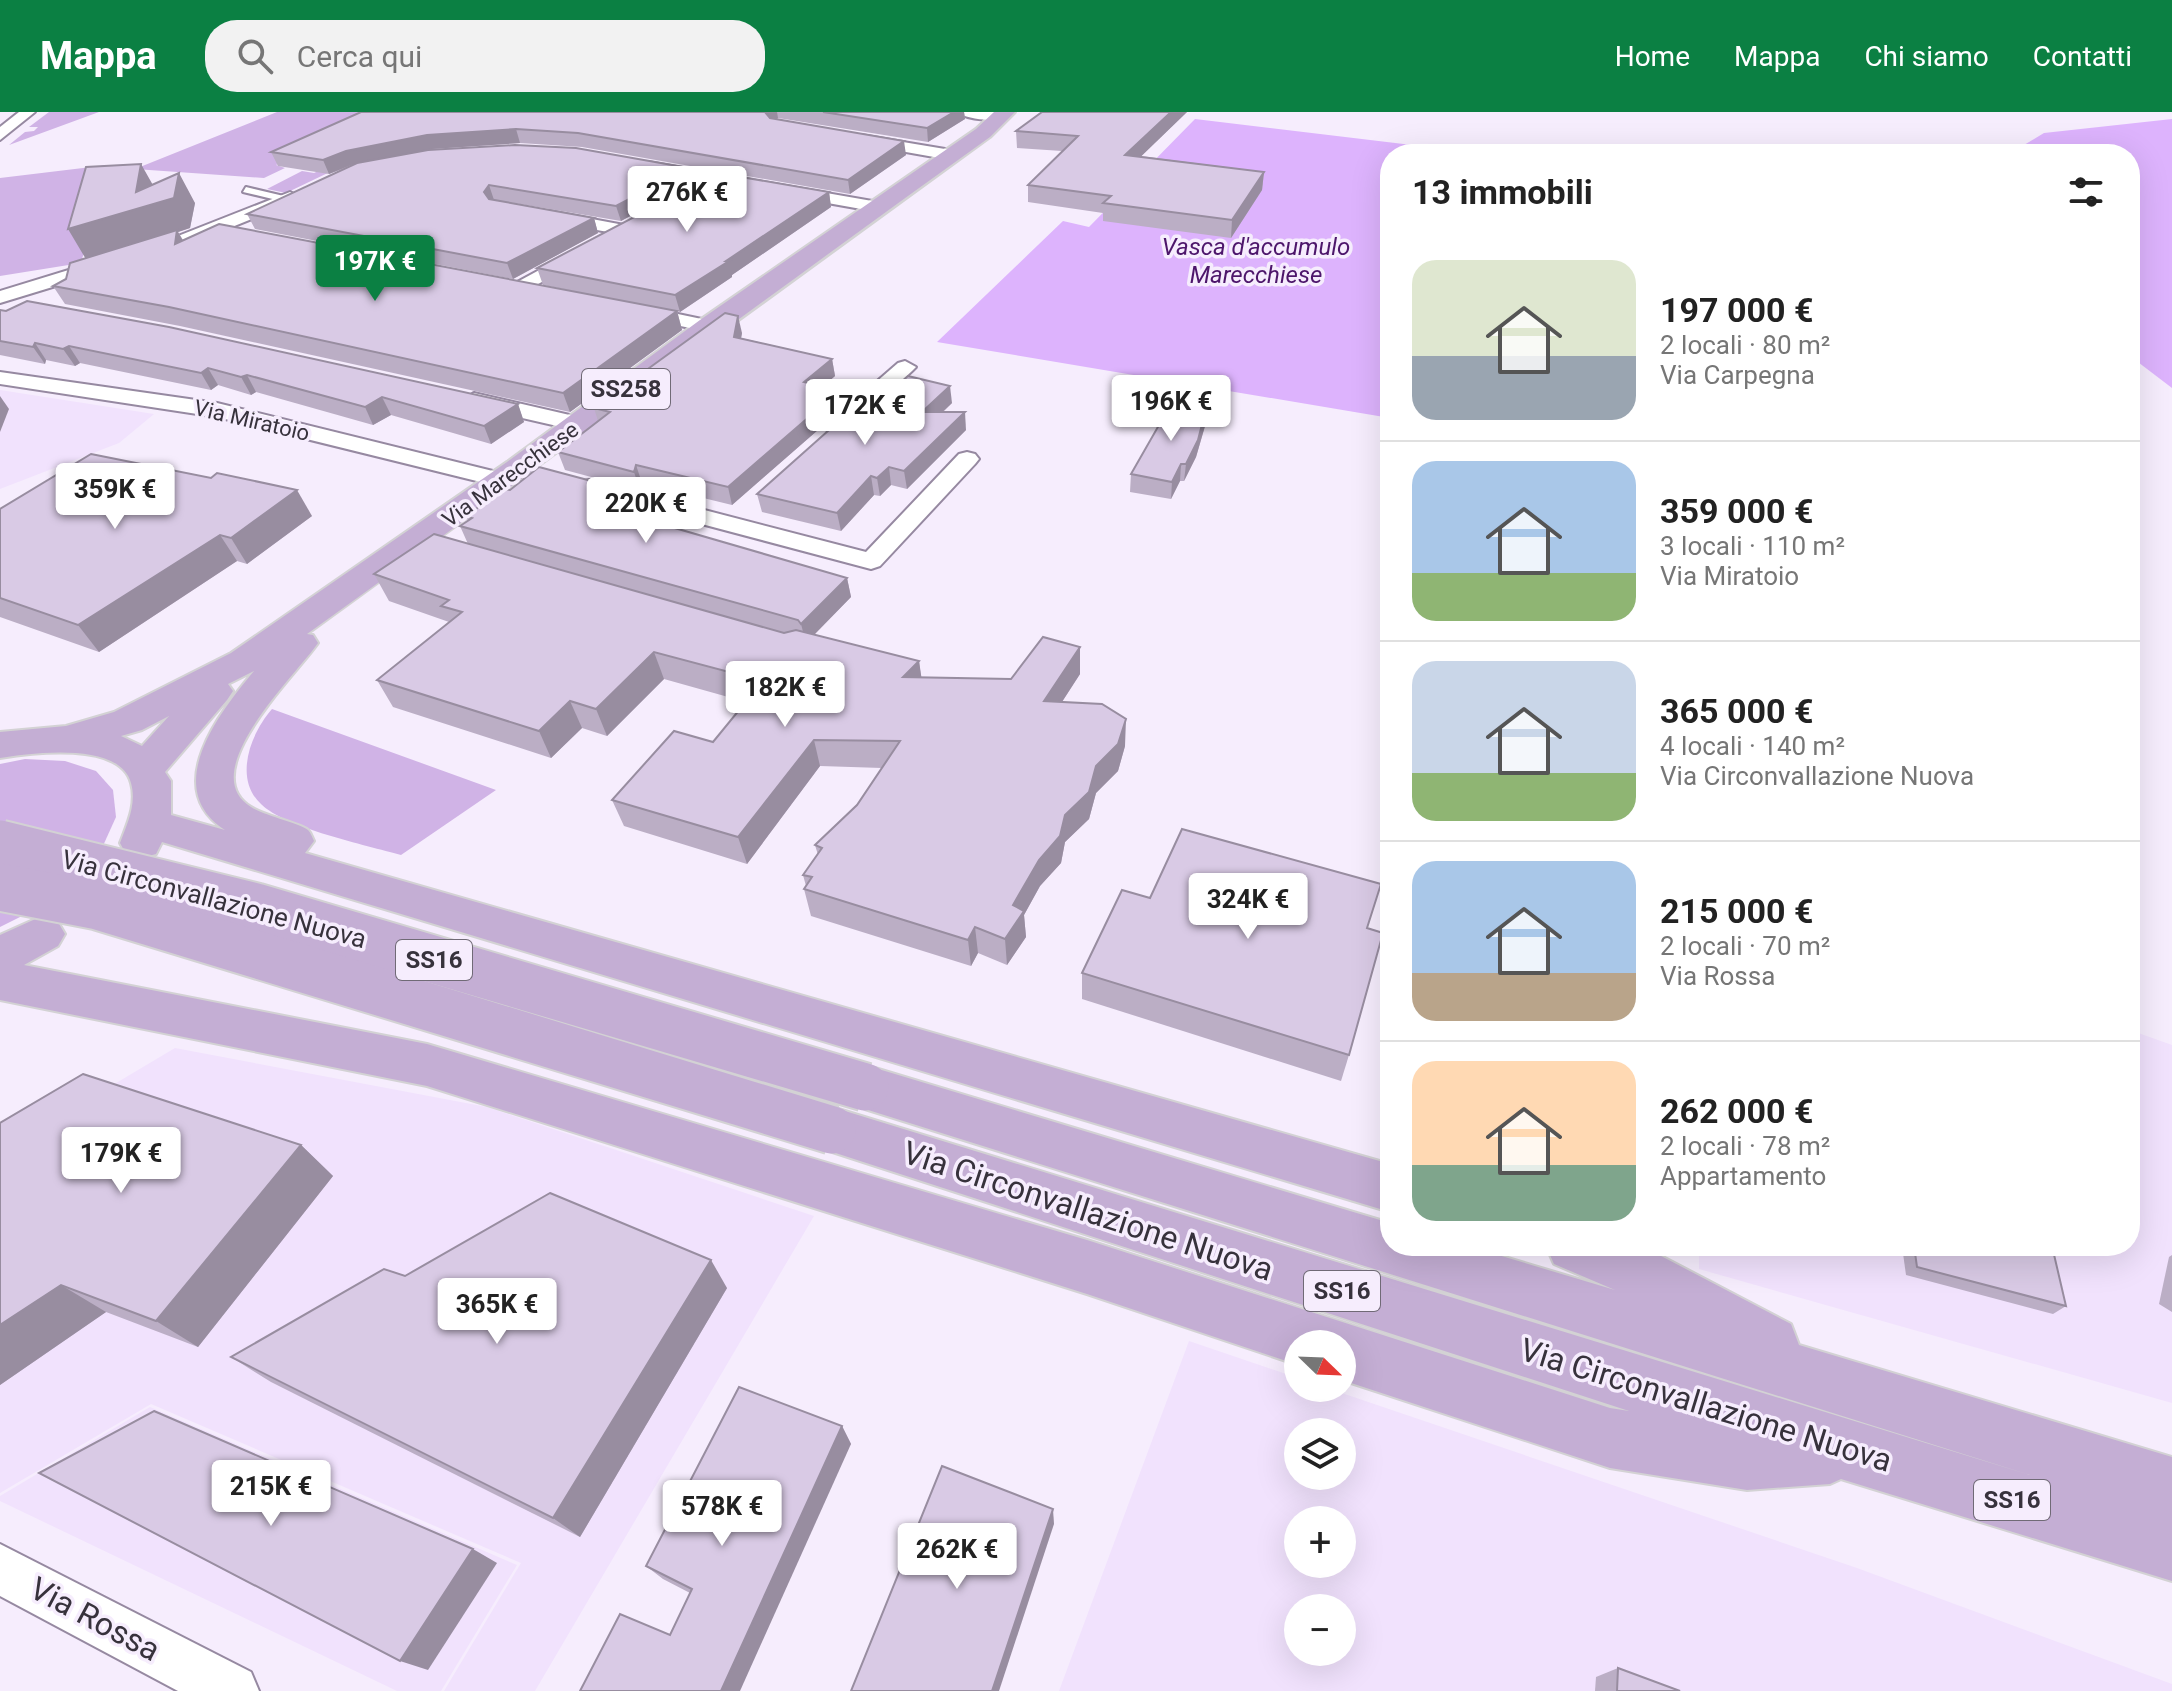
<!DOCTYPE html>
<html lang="it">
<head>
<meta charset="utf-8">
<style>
  body { margin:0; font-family:Roboto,sans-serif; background:#f2f2f2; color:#222; height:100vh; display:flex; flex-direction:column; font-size:30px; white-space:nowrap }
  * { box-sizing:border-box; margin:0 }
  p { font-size:26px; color:#767676 }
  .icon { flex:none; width:44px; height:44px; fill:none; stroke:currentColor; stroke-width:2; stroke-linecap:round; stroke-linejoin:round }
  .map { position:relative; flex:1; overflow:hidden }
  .panel { position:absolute; left:1380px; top:32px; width:760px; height:1112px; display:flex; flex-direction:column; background:#fff; border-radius:32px; box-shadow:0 8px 32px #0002 }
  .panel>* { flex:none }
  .needle { width:52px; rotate:113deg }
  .buttons { position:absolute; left:1284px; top:1218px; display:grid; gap:16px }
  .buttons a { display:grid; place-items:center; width:72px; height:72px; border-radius:50%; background:#fff; box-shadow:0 8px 32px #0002; font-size:40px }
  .price { position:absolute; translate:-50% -68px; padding:0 18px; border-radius:8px; background:#fff; color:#222; font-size:26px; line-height:52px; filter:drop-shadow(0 2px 4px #0008) }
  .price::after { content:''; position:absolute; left:50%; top:48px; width:24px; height:18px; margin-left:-12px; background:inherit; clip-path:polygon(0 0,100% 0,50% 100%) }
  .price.active { background:#0b8043; color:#fff }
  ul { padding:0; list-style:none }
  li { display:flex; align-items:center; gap:24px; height:200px; padding:0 32px }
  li+li { border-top:2px solid #e0e0e0 }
  li span { display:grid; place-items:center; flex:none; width:224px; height:160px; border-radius:24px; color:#555 }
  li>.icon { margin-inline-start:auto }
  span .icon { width:96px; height:96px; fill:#fffc; stroke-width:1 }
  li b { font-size:34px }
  h2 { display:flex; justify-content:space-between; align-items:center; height:96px; padding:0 32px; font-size:34px }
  header { display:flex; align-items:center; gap:48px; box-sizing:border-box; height:112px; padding:0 40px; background:#0b8043; color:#fff }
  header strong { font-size:38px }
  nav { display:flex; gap:44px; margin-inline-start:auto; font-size:28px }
  .search { width:560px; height:72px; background:#f2f2f2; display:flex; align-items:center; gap:20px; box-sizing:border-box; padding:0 28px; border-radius:32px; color:#767676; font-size:30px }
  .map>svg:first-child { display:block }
  .built { fill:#f1e2fd; fill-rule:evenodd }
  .green { fill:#d0b3e6 }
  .water { fill:#ddb3fd }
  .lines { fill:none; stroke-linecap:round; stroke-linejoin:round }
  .lane-casing { stroke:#9689a1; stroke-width:4 }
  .street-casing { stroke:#9689a1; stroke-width:4 }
  .primary-casing { stroke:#d3d2d4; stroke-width:4 }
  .lane { fill:#fff; fill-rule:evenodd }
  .street { fill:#fff; fill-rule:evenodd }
  .primary { fill:#c4aed4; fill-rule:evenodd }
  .primary-bridge-casing { stroke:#d3d2d4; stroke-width:51; stroke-linecap:butt }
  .primary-bridge { stroke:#c4aed4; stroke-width:47 }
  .wall { fill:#bbaec5 }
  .shaded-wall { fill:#988da0 }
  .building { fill:#d9cae5; stroke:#988da0; stroke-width:2 }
  .labels { text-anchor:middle; stroke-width:7; stroke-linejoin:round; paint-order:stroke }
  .far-street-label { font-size:22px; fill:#37323c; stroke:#f6edfd }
  .far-water-label { font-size:24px; font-style:italic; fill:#4d166b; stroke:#f6edfd }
  .shield { fill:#f6edfd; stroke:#706a76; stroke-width:2 }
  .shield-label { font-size:24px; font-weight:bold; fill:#37323c }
  .street-label { font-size:26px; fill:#37323c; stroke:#f6edfd }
  .near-street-label { font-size:32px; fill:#37323c; stroke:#f6edfd }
</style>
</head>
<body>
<header>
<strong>Mappa</strong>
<div class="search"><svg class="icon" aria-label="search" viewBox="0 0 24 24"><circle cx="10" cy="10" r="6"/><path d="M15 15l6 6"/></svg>Cerca qui</div>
<nav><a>Home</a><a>Mappa</a><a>Chi siamo</a><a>Contatti</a></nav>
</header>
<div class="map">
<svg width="2172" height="1579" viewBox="0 0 2172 1579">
  <rect width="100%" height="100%" fill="#f6edfd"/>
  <g class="built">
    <path d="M0,278L154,302L119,331L0,377Z"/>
    <path d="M2130,918L2172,933V1291L1699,1157V1134H2130Z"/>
    <path d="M175,936L487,995L814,1104L535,1579H444L521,1451L151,1292L0,1381V1040Z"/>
    <path d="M1189,1229L1298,1266V1276H1327L1857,1456L2172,1572V1579H1059ZM1298,1320H1342V1364H1298ZM1298,1408H1342V1452H1298ZM1298,1496H1342V1540H1298Z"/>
    <path d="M150,1295L517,1453L441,1579H397L0,1389V1384Z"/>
  </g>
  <g class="green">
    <path d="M49,0H99L9,33L25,20L34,19L38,15H29Z"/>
    <path d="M277,0H455L286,81L267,77L302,59L314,61L374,33L336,26L276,53L285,56L264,66L135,57Z"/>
    <path d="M108,53L81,151L0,164V66Z"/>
    <path d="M272,597L496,678L401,743C366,733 285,716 261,692C233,666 251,621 272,597Z"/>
    <path d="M25,647L65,649L96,659L113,678L116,705L102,736L28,801L0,815V652Z"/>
  </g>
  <g class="water">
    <path d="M1195,7L1487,42H1390V306L937,230L1063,109L1089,115Z"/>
    <path d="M2172,7V276L2130,244V42H2009L2044,21Z"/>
  </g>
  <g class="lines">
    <g class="lane-casing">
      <path id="lane" d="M246,75L288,85L290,87L285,90L243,80Z"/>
    </g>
    <g class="street-casing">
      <g id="street">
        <path d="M19,0H35L0,28V15Z"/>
        <path d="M957,0H1007L1010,3C999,11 967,8 957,0Z"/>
        <path d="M861,23L951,38L959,43L951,48L855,31L853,28Z"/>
        <path d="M648,50L878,90L887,95L878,100L642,58V52Z"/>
        <path d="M290,80L299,85L296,89L190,132H178L175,128L178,124Z"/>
        <path d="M549,99L624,113L633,118L624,123L543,108L540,104L543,100Z"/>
        <path d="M580,136L587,138L589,142L587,146L523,180H509L506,176Z"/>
        <path d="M111,145L118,147L120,151L118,155L0,191V179Z"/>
        <path d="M635,193L716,210L719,214L709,220L628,203L625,199L628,195Z"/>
        <path d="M905,249L916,255L912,259L845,321H829L826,316L829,311L898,251Z"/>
        <path d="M0,260L217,291L509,363L513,368L509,373L501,375L217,305L0,272Z"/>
        <path d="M474,281L587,307L590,312L579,319L466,293L463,288Z"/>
        <path d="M967,340L975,342L979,347L975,352L880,454L871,457L581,380L577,375L581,370L589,368L866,440L959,342Z"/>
        <path d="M0,1432L251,1560L259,1579H178L0,1484Z"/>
      </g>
    </g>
    <g class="primary-casing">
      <g id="primary">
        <path d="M994,0H1015L990,25C761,189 536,358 307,522L313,523L318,531C298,561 193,660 251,695C265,704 299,711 308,718C311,721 312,725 314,729L305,741L1390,1052V1100L162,730L156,742L141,746L126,742L120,731C127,712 137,692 131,671C120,629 31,641 0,646V620L66,614L114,600L231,541L507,350L700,208L976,17ZM254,559C220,600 160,676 225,718L171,703V669L165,660L227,588L233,579L228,572ZM169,604L142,634L121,624L142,618Z"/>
        <path d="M42,804L58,810L65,822L58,834L24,853L427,932L1087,1128L1610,1296L1629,1299L814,1034L806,1018L814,1002L832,995L2030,1363L865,997L847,990L840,975L847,960L865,953L1390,1111V1134H1468L1615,1178L1554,1152L1546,1134H1642L1791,1212L1799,1233L2172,1345V1469L1841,1367L1830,1372L1747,1378L1610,1356L1342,1268V1232H1298V1253L1087,1182L427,974L0,888V823Z"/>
      </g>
    </g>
    <use href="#lane" class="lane"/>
    <use href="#street" class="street"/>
    <use href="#primary" class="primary"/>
    <g class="primary-bridge-casing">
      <g id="primary-bridge">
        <path d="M0,732L256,795L865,975"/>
        <path d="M0,775L98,794L832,1018"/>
      </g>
    </g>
    <use href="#primary-bridge" class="primary-bridge"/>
  </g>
  <g class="wall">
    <path d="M361,0H964L965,7L928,30L778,6L776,8L906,43L850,82L582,35L520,31L432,37L401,43L693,70L621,109L508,90L594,106L598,121L513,167L255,117L247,102L354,53L329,62L278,54L271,40Z"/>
    <path d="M1042,0H1187L1141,44L1264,60L1262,78L1231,126L1103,109V101L1028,90V73L1062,39L1017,36L1016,19Z"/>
    <path d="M153,72L195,91L190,116L178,120L183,128L643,193L543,173L537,156L829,80L831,95L732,163V165L680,200L677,199L682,218L570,300L180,214L65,192L53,174L66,167Z"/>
    <path d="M0,198L518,292L524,310L491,332L391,303L373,313L256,280L251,283L218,273L211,278L80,251L75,254L46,248L45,252L0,243Z"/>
    <path d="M742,221L741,226L832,247L835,264L822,275L839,279L842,297L732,393L642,371L640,378L565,358L558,340L598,309L594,296Z"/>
    <path d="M879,289L952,291L943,300L966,318L907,377L891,373L880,384L874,383L841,419L762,400L757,382Z"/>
    <path d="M1206,297L1205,314L1196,345L1184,369H1180L1171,387L1130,380L1131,362Z"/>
    <path d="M510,378L635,397L633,404L847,466L851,485L814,523L919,549L921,565L1011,567L1080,535V562L1062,590L1125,634L1118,659L1096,681L1089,707L1065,730L1061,751L1040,774L1024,803L1026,825L1007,853L978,841L971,854L811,804L804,777L806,774L803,763L818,743L815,733L857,693L882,656L820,654L747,752L624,714L612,688L713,630L746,590L664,567L607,624L582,616L551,646L393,595L377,568L449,510L389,489L374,462L468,432L460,414L468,409L466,404Z"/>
    <path d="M0,397L312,404L247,452L237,449L99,540L0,505Z"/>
    <path d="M1150,786L1368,817L1349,943L1341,969L1082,887V861Z"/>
    <path d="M0,1011L301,1033L333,1064L198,1235L106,1200L0,1273Z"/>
    <path d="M1902,1134H2052L2066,1194L2053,1202L1906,1163Z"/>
    <path d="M2172,1143V1200L2159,1192L2169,1145Z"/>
    <path d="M405,1164L727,1176L580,1425L271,1270L231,1245Z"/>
    <path d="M842,1314L851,1332L670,1523L690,1481L663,1467L646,1454Z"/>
    <path d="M1618,1556L1680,1579H1595L1596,1565Z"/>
  </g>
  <g class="shaded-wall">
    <path d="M765,0H777L778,6L767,14Z"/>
    <path d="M954,0H964L965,7L928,30L927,16Z"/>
    <path d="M1171,0H1187L1125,60V43Z"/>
    <path d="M516,17L520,31L432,37L351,53L329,62L323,48L346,39L427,23Z"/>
    <path d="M904,29L906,43L850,82L848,68Z"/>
    <path d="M141,52L158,82L179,61L195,91L190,116L178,120L187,136L87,149L68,117L136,80Z"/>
    <path d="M689,56L693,70L621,109L616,94Z"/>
    <path d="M1264,60L1262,78L1231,126L1232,108Z"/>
    <path d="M489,73L494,88L489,95L484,80Z"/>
    <path d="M829,80L831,95L732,163V165L680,200L675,183Z"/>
    <path d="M594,106L598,121L513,167L507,151Z"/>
    <path d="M677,199L682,218L570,300L563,281Z"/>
    <path d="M738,204L742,221L738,242L734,225Z"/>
    <path d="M35,231L46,248L45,252L33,235Z"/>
    <path d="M69,234L80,251L75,254L63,237Z"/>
    <path d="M832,247L835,264L807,288L804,270Z"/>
    <path d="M208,256L218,273L211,278L201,261Z"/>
    <path d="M247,263L256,280L251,283L241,265Z"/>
    <path d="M950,274L952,291L924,317L922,300Z"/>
    <path d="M839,279L842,297L732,393L728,375Z"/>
    <path d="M0,284L9,297L0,320Z"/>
    <path d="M382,285L391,303L373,313L365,295Z"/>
    <path d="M518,292L524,310L491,332L484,314Z"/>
    <path d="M1206,297L1205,314L1196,345L1184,369L1186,352Z"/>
    <path d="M965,300L966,318L907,377L904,359Z"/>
    <path d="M1181,352L1180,369L1171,387L1172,370Z"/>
    <path d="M636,353L642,371L640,378L634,360Z"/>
    <path d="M889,355L891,373L880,384L877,366Z"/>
    <path d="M871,364L874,383L841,419L837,401Z"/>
    <path d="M297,378L312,404L247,452L231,426Z"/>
    <path d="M629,379L635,397L629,420L623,401Z"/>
    <path d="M220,423L237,449L99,540L78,513Z"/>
    <path d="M847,466L851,485L806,531L801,512Z"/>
    <path d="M1080,535V562L1045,616L1044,589Z"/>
    <path d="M654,540L664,567L607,624L596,597Z"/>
    <path d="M919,549L923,576L903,565Z"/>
    <path d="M570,589L582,616L551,646L539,619Z"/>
    <path d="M1126,607L1125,634L1118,659L1096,681L1089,707L1065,730L1061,751L1040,774L1024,803L1026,825L1007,853L1005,827L1013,793L1065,703Z"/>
    <path d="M814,628L820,654L747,752L738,725Z"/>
    <path d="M975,815L978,841L971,854L968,828Z"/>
    <path d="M301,1033L333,1064L198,1235L156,1209Z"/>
    <path d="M711,1148L727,1176L580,1425L553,1406Z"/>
    <path d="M61,1173L106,1200L0,1273V1213Z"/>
    <path d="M842,1314L851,1332L740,1579H721Z"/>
    <path d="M1053,1397L1054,1412L999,1579H992Z"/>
    <path d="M473,1437L497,1451L428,1558L400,1549Z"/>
  </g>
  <g class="building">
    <path d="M361,0H765L770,6L904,29L848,68L578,21L516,17L427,23L346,39L323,48L271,40Z"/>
    <path d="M823,0H954L927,16Z"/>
    <path d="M1042,0H1171L1125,43L1264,60L1232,108L1103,91L1111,84L1028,73L1078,24L1016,19Z"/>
    <path d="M515,33L576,36L689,56L616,94L489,73L484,80L489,87L594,106L507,151L247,102L357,51L428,38Z"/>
    <path d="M141,52L136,80L179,61L174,86L68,117L86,55Z"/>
    <path d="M718,61L829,80L726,149H729L675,183L537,156Z"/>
    <path d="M219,112L677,199L563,281L169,195L53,174L66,167L70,151L177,118L175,132Z"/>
    <path d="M27,189L169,215L518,292L484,314L382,285L365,295L247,263L241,265L208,256L201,261L69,234L63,237L35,231L33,235L0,229V198L6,199Z"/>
    <path d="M725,201L738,204L734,225L832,247L804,270L839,279L728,375L636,353L634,360L558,340L610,300L594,296Z"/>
    <path d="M908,264L950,274L922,300H965L904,359L889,355L877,366L871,364L837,401L757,382L865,286L879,289Z"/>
    <path d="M1171,292L1206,297L1198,328L1186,352H1181L1172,370L1131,362Z"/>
    <path d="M91,342L211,366L217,361L297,378L231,426L220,423L78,513L0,486V397Z"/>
    <path d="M539,355L629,379L623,401L847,466L801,512L798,508L460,414L472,406L466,404L504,377L510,378Z"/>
    <path d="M434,422L784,521L796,518L919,549L903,565L1011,567L1043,525L1080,535L1044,589L1102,592L1126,607L1118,632L1096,654L1089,680L1065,703L1060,724L1039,748L1013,793L1024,799L1005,827L975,815L968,828L804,777L812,765L803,763L822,736L815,733L857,693L900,629L814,628L738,725L612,688L674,619L713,630L763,569L654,540L596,597L570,589L539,619L377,568L462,500L441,494L449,488L374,462Z"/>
    <path d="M1182,717L1381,772L1367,816L1383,821L1349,943L1082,861L1122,778L1150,786Z"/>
    <path d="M83,962L301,1033L156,1209L61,1173L0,1213V1011Z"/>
    <path d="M550,1081L711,1148L553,1406L231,1245L384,1157L405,1164Z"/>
    <path d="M1914,1134H2052L2066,1194L1917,1155Z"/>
    <path d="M739,1275L842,1314L721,1579H580L620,1502L670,1523L692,1477L646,1454Z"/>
    <path d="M154,1299L473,1437L400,1549L39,1361Z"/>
    <path d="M942,1354L1053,1397L992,1579H851Z"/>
    <path d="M1618,1556L1680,1579H1617Z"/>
  </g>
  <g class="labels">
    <g class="far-street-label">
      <text transform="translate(252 308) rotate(13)" y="8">Via Miratoio</text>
      <text transform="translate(510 362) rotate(-36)" y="8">Via Marecchiese</text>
    </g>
    <g class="far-water-label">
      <text x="1256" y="143">Vasca d'accumulo<tspan x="1256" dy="28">Marecchiese</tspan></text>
    </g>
    <g class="shield">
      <rect x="582" y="257" width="88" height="40" rx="6"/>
      <rect x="396" y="828" width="76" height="40" rx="6"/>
      <rect x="1304" y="1159" width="76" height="40" rx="6"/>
      <rect x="1974" y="1368" width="76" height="40" rx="6"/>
    </g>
    <g class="shield-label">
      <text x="626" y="285">SS258</text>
      <text x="434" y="856">SS16</text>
      <text x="1342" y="1187">SS16</text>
      <text x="2012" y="1396">SS16</text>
    </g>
    <g class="street-label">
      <text transform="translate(214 787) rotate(15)" y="9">Via Circonvallazione Nuova</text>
    </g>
    <g class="near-street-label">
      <text transform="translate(1088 1099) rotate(18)" y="11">Via Circonvallazione Nuova</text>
      <text transform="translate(1706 1293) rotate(17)" y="11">Via Circonvallazione Nuova</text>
      <text transform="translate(95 1507) rotate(28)" y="11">Via Rossa</text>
    </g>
  </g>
</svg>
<div class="buttons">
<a><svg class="needle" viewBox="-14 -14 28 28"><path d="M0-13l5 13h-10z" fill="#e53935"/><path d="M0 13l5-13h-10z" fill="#767676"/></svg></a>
<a><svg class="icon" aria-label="layers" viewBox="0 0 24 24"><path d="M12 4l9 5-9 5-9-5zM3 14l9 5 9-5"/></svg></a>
<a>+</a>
<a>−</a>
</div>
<b class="price" style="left:687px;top:122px">276K €</b>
<b class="price active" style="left:375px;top:191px">197K €</b>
<b class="price" style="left:1171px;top:331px">196K €</b>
<b class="price" style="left:865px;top:335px">172K €</b>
<b class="price" style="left:115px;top:419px">359K €</b>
<b class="price" style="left:646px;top:433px">220K €</b>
<b class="price" style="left:785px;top:617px">182K €</b>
<b class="price" style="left:1248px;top:829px">324K €</b>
<b class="price" style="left:121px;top:1083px">179K €</b>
<b class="price" style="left:497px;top:1234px">365K €</b>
<b class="price" style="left:271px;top:1416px">215K €</b>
<b class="price" style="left:722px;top:1436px">578K €</b>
<b class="price" style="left:957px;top:1479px">262K €</b>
<section class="panel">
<h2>13 immobili<svg class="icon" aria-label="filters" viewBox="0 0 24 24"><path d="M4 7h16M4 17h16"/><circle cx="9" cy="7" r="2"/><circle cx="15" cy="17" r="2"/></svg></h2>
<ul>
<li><span style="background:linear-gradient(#dfe7d0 60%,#9aa5b1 0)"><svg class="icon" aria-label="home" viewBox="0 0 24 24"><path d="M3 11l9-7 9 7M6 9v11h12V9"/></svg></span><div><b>197 000 €</b><p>2 locali · 80 m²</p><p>Via Carpegna</p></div></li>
<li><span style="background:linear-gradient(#a9c7e8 70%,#8fb573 0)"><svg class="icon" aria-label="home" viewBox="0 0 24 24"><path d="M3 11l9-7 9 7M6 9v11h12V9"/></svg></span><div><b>359 000 €</b><p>3 locali · 110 m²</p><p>Via Miratoio</p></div></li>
<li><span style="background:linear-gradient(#c9d6e8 70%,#8fb573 0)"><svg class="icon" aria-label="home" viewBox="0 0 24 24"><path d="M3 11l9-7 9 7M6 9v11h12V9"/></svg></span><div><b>365 000 €</b><p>4 locali · 140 m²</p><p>Via Circonvallazione Nuova</p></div></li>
<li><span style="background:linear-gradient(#a9c7e8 70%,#b9a48a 0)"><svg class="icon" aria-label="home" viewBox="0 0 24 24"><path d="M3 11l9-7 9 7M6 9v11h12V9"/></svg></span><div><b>215 000 €</b><p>2 locali · 70 m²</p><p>Via Rossa</p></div></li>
<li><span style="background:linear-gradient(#ffd9b3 65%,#7fa58c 0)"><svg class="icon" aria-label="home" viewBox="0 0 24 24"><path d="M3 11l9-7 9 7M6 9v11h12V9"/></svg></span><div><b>262 000 €</b><p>2 locali · 78 m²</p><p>Appartamento</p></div></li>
</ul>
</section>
</div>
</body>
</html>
